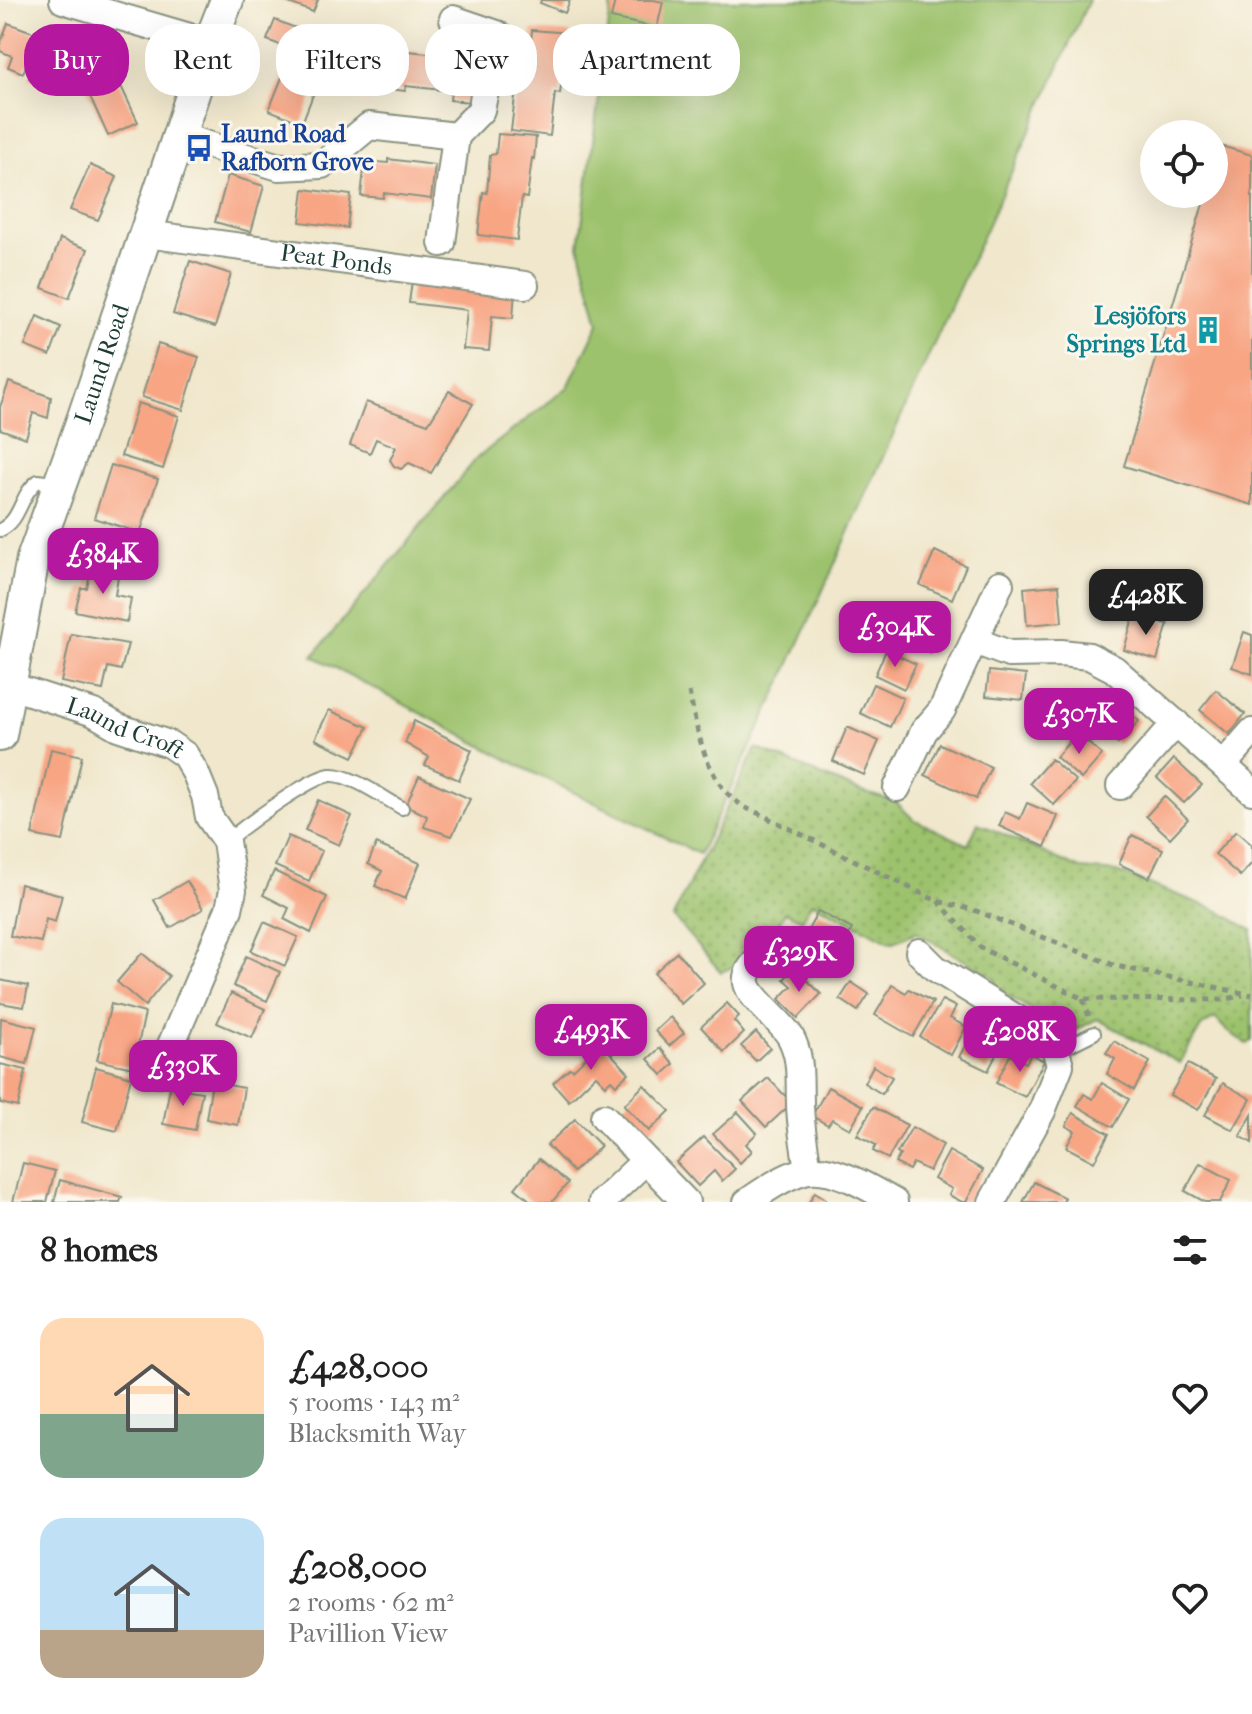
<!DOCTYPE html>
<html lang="en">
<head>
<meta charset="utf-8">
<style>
  body { margin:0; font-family:"IM FELL French Canon",serif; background:#f6f6f6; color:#222; height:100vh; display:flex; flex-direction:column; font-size:30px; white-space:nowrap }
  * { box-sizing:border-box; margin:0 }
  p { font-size:26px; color:#767676 }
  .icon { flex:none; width:44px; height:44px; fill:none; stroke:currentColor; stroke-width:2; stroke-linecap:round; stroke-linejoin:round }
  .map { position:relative; height:1202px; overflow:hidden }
  .sheet { display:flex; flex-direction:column; background:#fff; flex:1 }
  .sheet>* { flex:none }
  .top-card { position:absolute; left:24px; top:24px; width:800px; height:72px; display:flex; gap:16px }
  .controls { position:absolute; left:1140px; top:120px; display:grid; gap:16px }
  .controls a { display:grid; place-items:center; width:88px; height:88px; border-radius:50%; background:#fff; box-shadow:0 8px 32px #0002; font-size:40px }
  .price { position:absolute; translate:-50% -68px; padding:0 18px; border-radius:16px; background:#b5179e; color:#fff; font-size:26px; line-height:52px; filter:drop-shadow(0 2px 4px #0008) }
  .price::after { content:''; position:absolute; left:50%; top:48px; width:24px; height:18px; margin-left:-12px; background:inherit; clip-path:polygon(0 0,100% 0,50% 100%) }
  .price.selected { background:#222; color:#fff }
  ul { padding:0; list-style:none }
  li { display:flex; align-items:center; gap:24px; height:200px; padding:0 40px }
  li span { display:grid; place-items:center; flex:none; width:224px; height:160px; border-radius:24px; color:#555 }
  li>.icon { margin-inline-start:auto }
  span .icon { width:96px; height:96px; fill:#fffc; stroke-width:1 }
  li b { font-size:34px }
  h2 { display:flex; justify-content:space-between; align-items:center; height:96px; padding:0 40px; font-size:34px }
  .tag { padding:0 28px; border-radius:32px; background:#fff; box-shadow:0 8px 32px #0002; font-size:28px; line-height:72px }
  .tag.selected { background:#b5179e; color:#fff }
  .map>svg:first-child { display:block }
  .grass { fill:url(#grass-dots); stroke:#5e8050; stroke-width:2 }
  .park { fill:#9dc26d; stroke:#5e8050; stroke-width:2 }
  .building { fill:#f8a584 }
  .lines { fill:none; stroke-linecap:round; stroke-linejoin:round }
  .service-casing { stroke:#889280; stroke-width:16 }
  .minor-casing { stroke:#889280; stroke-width:30 }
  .tertiary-casing { stroke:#889280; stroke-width:36 }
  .path { stroke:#889280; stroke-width:5; stroke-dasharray:6 6; stroke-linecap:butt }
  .service { stroke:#fff; stroke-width:12 }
  .minor { stroke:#fff; stroke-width:26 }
  .tertiary { stroke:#fff; stroke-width:32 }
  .labels { text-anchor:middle; stroke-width:6; stroke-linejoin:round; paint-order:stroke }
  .transit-label { font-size:24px; font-weight:bold; fill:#164399; stroke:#fbf7ec; text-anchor:start }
  .street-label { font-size:24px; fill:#1f3d34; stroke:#fbf7ec }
  .culture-label { font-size:24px; font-weight:bold; fill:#0d838f; stroke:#fbf7ec; text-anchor:end }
</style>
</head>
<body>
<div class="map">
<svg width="1252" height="1202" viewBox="0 0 1252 1202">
  <defs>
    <pattern id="grass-dots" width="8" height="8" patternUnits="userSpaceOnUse" patternTransform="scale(2)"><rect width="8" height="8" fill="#9dc26d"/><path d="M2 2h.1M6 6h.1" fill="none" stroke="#7f9f5a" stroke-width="1.8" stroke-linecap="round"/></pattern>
  </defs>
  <rect width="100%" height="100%" fill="#fbf7ec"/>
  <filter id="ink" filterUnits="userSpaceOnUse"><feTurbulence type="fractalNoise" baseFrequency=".0125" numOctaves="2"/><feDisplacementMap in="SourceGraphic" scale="16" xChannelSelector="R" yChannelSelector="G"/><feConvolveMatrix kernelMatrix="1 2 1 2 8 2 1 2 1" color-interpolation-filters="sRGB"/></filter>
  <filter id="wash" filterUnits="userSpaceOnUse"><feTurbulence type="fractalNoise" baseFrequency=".006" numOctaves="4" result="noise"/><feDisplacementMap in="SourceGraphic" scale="32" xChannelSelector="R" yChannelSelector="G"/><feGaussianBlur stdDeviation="1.8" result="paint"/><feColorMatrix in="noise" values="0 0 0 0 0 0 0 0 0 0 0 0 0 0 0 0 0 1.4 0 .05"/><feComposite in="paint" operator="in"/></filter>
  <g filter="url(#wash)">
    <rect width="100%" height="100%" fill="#f0e7cc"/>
    <path class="grass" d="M756,748L859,791L896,802L913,819L968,845L978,823L1080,869L1117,872L1217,910L1252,930V1041L1247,1044L1226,1030L1215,1018L1201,1027L1180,1063L1097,1019L1071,1033L995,988L994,978L916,932L892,943L812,902L802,920L785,912L768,942L738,965L721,972L673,917Z"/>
    <path class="park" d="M612,0H1089L781,683L699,854L520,766L313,656L477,458L568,387L599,323L579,246Z"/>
    <g id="blocks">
      <g class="building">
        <path d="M281,0H318L313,12Z"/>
        <path d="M541,0H570L565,13L540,3Z"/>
        <path d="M615,0H654L663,2L657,28L611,18Z"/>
        <path d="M275,20L319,37L311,57L267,40Z"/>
        <path d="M8,23L70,46L54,87L29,78L34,67L27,64L23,73L8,67L12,56L0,51V45Z"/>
        <path d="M532,30L570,33L568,55L565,54L560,94L555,93L550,136L511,131L516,88H520L524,50H530Z"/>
        <path d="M409,51L454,56V62L473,64L470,102L450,100L451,91L406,86L405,91L358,85L362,52L409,57Z"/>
        <path d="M112,67L138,122L108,136L83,81Z"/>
        <path d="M283,75L316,87L302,123L269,110Z"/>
        <path d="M498,134L536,137L534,159L532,158L527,198L522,197L517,240L478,235L483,192L487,193L490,155L496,154Z"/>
        <path d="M1221,146L1252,155V505L1124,466L1206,194H1214V167Z"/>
        <path d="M388,159L435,165L431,199L384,193L383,198L361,196L365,161L388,163Z"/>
        <path d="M90,165L117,177L98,220L70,210Z"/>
        <path d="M228,175L264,186L251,232L215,222Z"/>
        <path d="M304,189L351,195L347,228L300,222Z"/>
        <path d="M60,239L88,249L69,298L42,288Z"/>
        <path d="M190,261L231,274L215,327L173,314Z"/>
        <path d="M412,281L515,291L513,318L492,316L489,351L463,349L467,310L409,303Z"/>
        <path d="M37,316L61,327L50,356L25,346Z"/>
        <path d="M158,344L199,357L183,410L142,397Z"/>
        <path d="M9,382L51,397L48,418L33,413L26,438L0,429V407Z"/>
        <path d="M449,391L473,404L431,473L409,463L401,469L394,466L390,460L396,447L376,439L370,453L350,445L366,402L428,424Z"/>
        <path d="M138,403L179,416L163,469L121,456Z"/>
        <path d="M111,465L158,479L140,533L94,518Z"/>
        <path d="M935,551L966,566L952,599L920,585Z"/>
        <path d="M92,565L119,571L115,595L131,598L127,622L75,611L81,588H87Z"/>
        <path d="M1059,585L1062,622L1027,625L1024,588Z"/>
        <path d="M914,604L946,619L931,653L899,638Z"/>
        <path d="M1134,614L1168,624L1157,660L1124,650Z"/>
        <path d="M1244,632L1252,635V674L1232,667Z"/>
        <path d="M71,634L128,644L121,670L108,667L103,690L61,682Z"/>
        <path d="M886,650L916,664L904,689L875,675Z"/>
        <path d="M989,671L1026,675L1023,700L986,696Z"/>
        <path d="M873,684L903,698L890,727L860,713Z"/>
        <path d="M1216,690L1245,714L1229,734L1200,710Z"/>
        <path d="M1114,698L1139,721L1118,744L1093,722Z"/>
        <path d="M329,710L368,727L353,757L315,739Z"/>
        <path d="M414,721L472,750L459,780L425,765L429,757L405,743Z"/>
        <path d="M847,727L879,741L864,775L833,761Z"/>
        <path d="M1077,733L1102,755L1081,779L1056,757Z"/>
        <path d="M940,744L991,767L976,799L925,775Z"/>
        <path d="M51,749L82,756L63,841L32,835Z"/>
        <path d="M1051,759L1076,781L1054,805L1030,783Z"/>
        <path d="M1174,759L1202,785L1184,803L1157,778Z"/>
        <path d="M419,776L470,799L452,836L424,827L427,816L406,805Z"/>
        <path d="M1164,796L1188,819L1170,838L1146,816Z"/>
        <path d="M318,800L352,816L339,845L305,830Z"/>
        <path d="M1027,803L1058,816L1045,847L999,826L1005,812L1020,819Z"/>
        <path d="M1236,831L1252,845V863L1240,876L1215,854Z"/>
        <path d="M1132,835L1163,849L1149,878L1119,864Z"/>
        <path d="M288,836L322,851L309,881L275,866Z"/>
        <path d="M376,844L420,863L405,899L375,886L382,871L368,864Z"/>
        <path d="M274,871L327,897L311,933L284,919L289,908L263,895Z"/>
        <path d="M187,881L203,909L170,928L154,900Z"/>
        <path d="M20,884L62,895L55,922L46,919L41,942L10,936Z"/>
        <path d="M818,911L852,929L833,965L799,947Z"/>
        <path d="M264,922L298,937L285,966L251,951Z"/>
        <path d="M677,952L704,983L681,1004L654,973Z"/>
        <path d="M142,953L169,976L145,1006L117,982Z"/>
        <path d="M246,956L280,972L267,1001L233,986Z"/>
        <path d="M795,968L821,994L798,1018L779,999L792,986L784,979Z"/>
        <path d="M0,980L28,986L24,1007L0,1003Z"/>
        <path d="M851,982L869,994L858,1011L840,999Z"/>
        <path d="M892,985L906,993L909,989L933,1002L913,1037L875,1015Z"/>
        <path d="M231,993L265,1009L252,1038L217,1023Z"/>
        <path d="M942,1000L956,1007L950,1018L966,1027L951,1055L920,1037Z"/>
        <path d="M727,1003L739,1016L734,1021L744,1033L724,1052L701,1027Z"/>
        <path d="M111,1004L145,1013L133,1068L97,1060Z"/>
        <path d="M670,1017L684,1033L669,1046L655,1031Z"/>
        <path d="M1,1018L36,1027L27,1064L0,1057Z"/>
        <path d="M995,1028L1007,1034L988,1071L959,1057L974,1029L990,1037Z"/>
        <path d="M756,1032L770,1048L756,1061L741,1046Z"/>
        <path d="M1114,1041L1150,1062L1134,1090L1107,1074L1115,1059L1106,1053Z"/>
        <path d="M601,1043L629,1073L616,1085L611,1080L606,1085L596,1075L569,1101L553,1083L570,1068L573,1070Z"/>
        <path d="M660,1048L674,1064L662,1075L648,1059Z"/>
        <path d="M1031,1054L1044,1061L1025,1097L996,1083L1010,1055L1026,1063Z"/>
        <path d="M0,1064L26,1070L18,1107L0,1103Z"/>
        <path d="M1188,1064L1216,1079L1198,1110L1170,1095Z"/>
        <path d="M873,1066L892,1077L882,1094L864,1083Z"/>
        <path d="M96,1067L131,1077L117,1131L82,1122Z"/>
        <path d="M768,1078L792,1103L766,1127L742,1101Z"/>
        <path d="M212,1082L244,1088L238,1125L206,1119Z"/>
        <path d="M1102,1083L1129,1099L1113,1127L1077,1106L1084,1094L1093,1099Z"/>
        <path d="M1223,1083L1251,1099L1233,1130L1205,1115Z"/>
        <path d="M644,1085L670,1111L649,1131L624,1105Z"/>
        <path d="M170,1087L202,1092L195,1130L163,1124Z"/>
        <path d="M828,1087L863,1106L850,1129L832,1119L828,1125L812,1116Z"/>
        <path d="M873,1107L907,1125L888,1159L873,1151L876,1145L857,1135Z"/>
        <path d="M738,1112L757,1133L746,1144L752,1151L740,1163L713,1134Z"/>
        <path d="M1073,1113L1109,1134L1094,1162L1066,1147L1075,1131L1066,1126Z"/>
        <path d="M1252,1115V1143L1240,1136Z"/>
        <path d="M575,1119L601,1146L573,1172L547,1145Z"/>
        <path d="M912,1127L943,1145L929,1171L913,1163L909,1170L895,1163L900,1155L897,1153Z"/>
        <path d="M704,1137L735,1169L722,1181L714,1171L698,1186L676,1162Z"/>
        <path d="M949,1151L983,1170L966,1202H962L949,1195L952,1189L934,1179Z"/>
        <path d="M539,1159L568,1183L552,1202H532L515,1188Z"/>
        <path d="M23,1163L55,1171L47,1202H13Z"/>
        <path d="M1200,1163L1231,1180L1220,1202H1205L1185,1191Z"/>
        <path d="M60,1180L122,1197L120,1202H54Z"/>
        <path d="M1034,1182L1065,1198L1063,1202H1023Z"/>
        <path d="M815,1192L826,1199L825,1202H809Z"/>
      </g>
    </g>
  </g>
  <g filter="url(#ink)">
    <use href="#blocks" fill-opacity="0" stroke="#889280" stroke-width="2"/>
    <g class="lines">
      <g class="service-casing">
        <g id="service">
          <path d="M0,530C22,520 19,495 38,481L59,484"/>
          <path d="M226,841C245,826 308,778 330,775C349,773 384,798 402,808"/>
          <path d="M1056,1052L1094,1033"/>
        </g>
      </g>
      <g class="minor-casing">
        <g id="minor">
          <path d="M63,0L210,43"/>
          <path d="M179,136L279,167L322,165L369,126L456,136L481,110L497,34L453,19"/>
          <path id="s1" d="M146,234L525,285"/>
          <path d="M442,243L456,136"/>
          <path d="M975,641L1009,654L1061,653L1089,656L1114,669L1252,791"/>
          <path id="s2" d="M11,686L94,713L118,727L169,744L185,755L196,774L205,796L209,817L226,841L233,890L229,909L159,1073"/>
          <path d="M1223,765L1252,732"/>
          <path d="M1120,786L1176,723"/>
          <path d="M897,788L924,731L942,710L1000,584"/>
          <path d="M775,945C765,955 744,967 747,983C750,999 781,1021 790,1036C802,1058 799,1078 800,1102C800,1125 805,1148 808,1170"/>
          <path d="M919,952L935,968L1053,1041L1060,1065L1042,1111L992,1202"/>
          <path d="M604,1117L686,1202"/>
          <path d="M602,1202L645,1161"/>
          <path d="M747,1202C765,1190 783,1177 804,1171C832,1164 871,1189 894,1202"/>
        </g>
      </g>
      <g class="tertiary-casing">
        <g id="tertiary">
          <path id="s3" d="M0,735L33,559L84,417L210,43L227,0"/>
        </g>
      </g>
      <g class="path">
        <path d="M689,692C698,736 709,797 758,813L937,901L974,910L1116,966L1252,995"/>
        <path d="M938,901L981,948L1083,999L1223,1000L1243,995"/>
        <path d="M1083,999L1089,1017"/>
      </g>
      <use href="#service" class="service"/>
      <use href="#minor" class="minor"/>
      <use href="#tertiary" class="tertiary"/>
    </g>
  </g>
  <defs>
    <g id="bus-bare" transform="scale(2.16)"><path d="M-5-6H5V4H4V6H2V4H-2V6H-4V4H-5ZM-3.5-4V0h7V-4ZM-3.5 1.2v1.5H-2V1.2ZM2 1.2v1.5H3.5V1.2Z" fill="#1a4fb4" stroke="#fbf7ec" stroke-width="2.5" paint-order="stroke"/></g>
    <g id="building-bare" transform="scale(2.16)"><path d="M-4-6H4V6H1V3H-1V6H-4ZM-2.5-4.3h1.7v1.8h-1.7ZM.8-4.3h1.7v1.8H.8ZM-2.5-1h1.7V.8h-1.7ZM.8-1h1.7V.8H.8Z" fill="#0f9aa8" stroke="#fbf7ec" stroke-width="2.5" paint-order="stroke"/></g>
  </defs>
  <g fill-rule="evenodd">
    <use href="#bus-bare" x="199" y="148"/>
    <use href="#building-bare" x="1208" y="330"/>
  </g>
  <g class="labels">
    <g class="transit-label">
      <text x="221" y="142">Laund Road<tspan x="221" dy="28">Rafborn Grove</tspan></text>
    </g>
    <g class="street-label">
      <text dy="8" stroke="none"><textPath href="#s1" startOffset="192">Peat Ponds</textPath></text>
      <text dy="8" stroke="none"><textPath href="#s3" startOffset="386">Laund Road</textPath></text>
      <text dy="8" stroke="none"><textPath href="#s2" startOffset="122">Laund Croft</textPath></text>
    </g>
    <g class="culture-label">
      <text x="1186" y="324">Lesjöfors<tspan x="1186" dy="28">Springs Ltd</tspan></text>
    </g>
  </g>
</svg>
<div class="controls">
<a><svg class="icon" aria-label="locate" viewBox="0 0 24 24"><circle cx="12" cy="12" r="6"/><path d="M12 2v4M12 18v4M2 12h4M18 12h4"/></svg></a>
</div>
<b class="price" style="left:103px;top:596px">£384K</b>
<b class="price selected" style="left:1146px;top:637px">£428K</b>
<b class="price" style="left:895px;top:669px">£304K</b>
<b class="price" style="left:1079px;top:756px">£307K</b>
<b class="price" style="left:799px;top:994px">£329K</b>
<b class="price" style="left:591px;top:1072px">£493K</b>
<b class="price" style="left:1020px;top:1074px">£208K</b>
<b class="price" style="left:183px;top:1108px">£330K</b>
<div class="top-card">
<a class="tag selected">Buy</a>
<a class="tag">Rent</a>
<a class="tag">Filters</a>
<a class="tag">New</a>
<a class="tag">Apartment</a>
</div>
</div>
<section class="sheet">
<h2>8 homes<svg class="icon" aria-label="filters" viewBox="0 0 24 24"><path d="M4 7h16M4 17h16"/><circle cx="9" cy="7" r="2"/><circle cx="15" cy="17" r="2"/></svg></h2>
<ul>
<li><span style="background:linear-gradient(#ffd9b3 60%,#7fa58c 0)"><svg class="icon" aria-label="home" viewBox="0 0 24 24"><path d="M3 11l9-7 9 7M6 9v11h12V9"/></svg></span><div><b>£428,000</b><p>5 rooms · 143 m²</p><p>Blacksmith Way</p></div><svg class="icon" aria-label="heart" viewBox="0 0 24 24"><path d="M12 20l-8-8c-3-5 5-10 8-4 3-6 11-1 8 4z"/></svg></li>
<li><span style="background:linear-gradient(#bfe0f5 70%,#b9a48a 0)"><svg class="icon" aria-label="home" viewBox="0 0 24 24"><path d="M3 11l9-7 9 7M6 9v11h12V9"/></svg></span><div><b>£208,000</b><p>2 rooms · 62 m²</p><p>Pavillion View</p></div><svg class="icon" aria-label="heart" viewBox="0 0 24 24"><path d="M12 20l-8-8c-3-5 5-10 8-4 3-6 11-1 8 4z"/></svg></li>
</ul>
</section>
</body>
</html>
